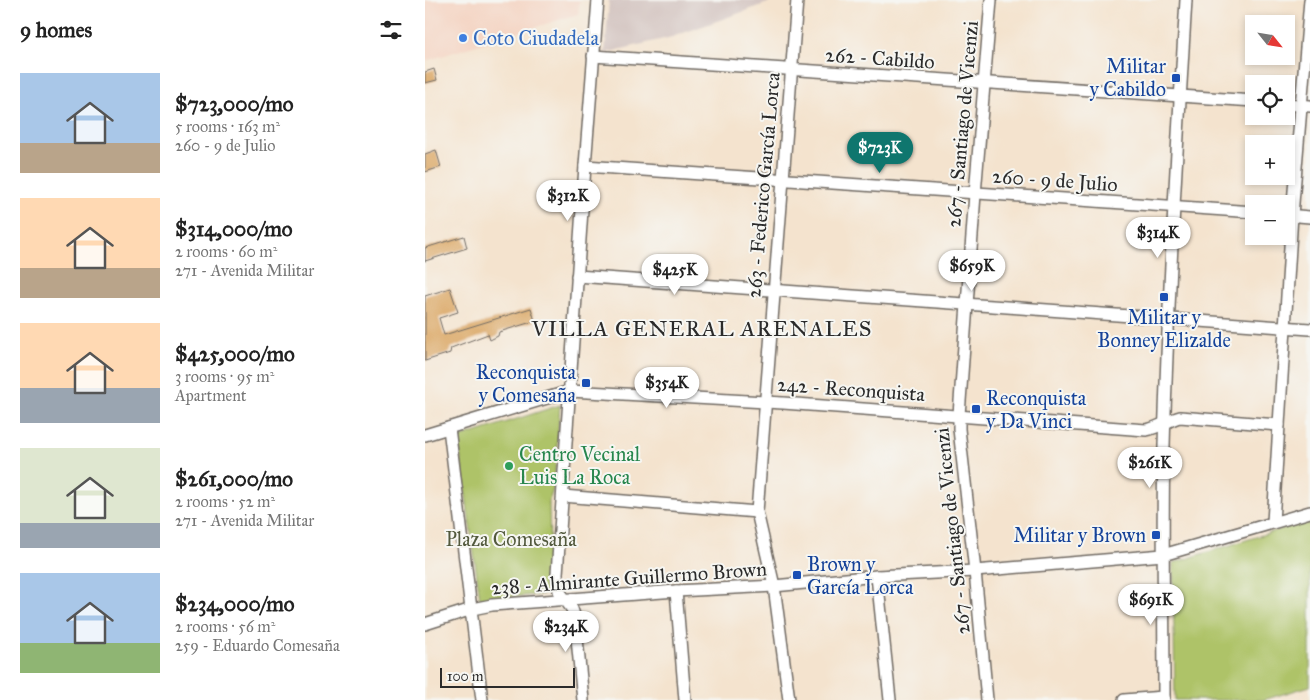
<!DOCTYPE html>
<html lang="en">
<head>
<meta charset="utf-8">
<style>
  body { margin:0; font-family:"IM FELL Great Primer",serif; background:#f6f6f6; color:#222; height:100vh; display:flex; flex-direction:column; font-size:19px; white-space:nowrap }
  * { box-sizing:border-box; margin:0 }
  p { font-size:16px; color:#767676 }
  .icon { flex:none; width:28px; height:28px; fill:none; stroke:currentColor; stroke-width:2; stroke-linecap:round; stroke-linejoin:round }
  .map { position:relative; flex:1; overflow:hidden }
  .side { display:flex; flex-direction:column; background:#fff; width:425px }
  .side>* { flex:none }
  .needle { width:32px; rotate:120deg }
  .controls { position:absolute; left:820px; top:15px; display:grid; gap:10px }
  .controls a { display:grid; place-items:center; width:50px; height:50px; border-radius:0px; background:#fff; box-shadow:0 2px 8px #0003; font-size:25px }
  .scale { position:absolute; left:15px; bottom:12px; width:135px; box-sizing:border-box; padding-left:5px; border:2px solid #2b2b2b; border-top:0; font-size:14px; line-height:18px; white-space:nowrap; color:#2b2b2b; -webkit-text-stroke:4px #f6f6f2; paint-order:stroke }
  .price { position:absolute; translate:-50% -42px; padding:0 11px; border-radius:18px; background:#fff; color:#222; font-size:16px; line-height:32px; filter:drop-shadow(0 1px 2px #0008) }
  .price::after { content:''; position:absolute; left:50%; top:30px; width:15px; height:11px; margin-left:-8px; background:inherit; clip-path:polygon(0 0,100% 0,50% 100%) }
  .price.current { background:#0f766e; color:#fff }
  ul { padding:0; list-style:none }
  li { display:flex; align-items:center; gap:15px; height:125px; padding:0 20px }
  li span { display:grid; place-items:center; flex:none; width:140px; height:100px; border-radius:0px; color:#555 }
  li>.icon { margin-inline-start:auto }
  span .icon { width:60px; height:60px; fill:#fffc; stroke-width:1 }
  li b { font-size:21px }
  h2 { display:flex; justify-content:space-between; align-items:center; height:60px; padding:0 20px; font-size:21px }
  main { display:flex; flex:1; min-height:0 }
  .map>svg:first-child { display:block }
  .built { fill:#f4d3c1 }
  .industrial { fill:#d0c0bc }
  .green { fill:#aec367; stroke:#6c7749 }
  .building { fill:#d9a25c }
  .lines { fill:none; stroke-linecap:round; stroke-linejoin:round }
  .minor-casing { stroke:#716b64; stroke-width:14 }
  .minor { stroke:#fff; stroke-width:11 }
  .shop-dot { fill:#3f7fe0; stroke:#f6f6f2; stroke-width:2 }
  .transit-dot { fill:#1a4fb4; stroke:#f6f6f2; stroke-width:2 }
  .leisure-dot { fill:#2e9e5b; stroke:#f6f6f2; stroke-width:2 }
  .labels { text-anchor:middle; stroke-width:4; stroke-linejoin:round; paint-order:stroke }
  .shop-label { font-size:20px; fill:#366cbe; stroke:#f6f6f2; text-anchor:start }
  .street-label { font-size:20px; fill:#2b2b2b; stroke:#f6f6f2 }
  .transit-label { font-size:20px; fill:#164399; stroke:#f6f6f2; text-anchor:end }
  .leisure-label { font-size:20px; fill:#27864d; stroke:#f6f6f2; text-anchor:start }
  .park-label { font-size:20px; fill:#52593d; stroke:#f6f6f2 }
  .quarter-label { font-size:22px; letter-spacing:1px; fill:#2b2b2b; stroke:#f6f6f2 }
</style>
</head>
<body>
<main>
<section class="side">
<h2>9 homes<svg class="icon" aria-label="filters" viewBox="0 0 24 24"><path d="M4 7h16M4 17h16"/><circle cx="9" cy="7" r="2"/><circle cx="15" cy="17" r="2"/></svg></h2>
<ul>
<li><span style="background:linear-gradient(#a9c7e8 70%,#b9a48a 0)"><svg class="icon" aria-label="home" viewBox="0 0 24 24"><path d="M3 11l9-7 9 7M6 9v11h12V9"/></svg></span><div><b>$723,000/mo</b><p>5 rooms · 163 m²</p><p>260 - 9 de Julio</p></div></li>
<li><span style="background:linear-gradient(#ffd9b3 70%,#b9a48a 0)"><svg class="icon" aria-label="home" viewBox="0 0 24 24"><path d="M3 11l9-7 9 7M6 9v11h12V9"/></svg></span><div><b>$314,000/mo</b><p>2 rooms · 60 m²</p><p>271 - Avenida Militar</p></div></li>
<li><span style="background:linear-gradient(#ffd9b3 65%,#9aa5b1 0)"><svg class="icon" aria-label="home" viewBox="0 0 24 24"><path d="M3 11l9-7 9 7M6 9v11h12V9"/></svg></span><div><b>$425,000/mo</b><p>3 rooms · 95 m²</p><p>Apartment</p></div></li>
<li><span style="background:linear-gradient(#dfe7d0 75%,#9aa5b1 0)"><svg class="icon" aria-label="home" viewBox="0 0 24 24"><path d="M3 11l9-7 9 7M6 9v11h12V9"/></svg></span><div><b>$261,000/mo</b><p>2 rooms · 52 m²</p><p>271 - Avenida Militar</p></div></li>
<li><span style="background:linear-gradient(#a9c7e8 70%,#8fb573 0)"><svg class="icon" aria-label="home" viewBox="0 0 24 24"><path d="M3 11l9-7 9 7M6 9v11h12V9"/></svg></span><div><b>$234,000/mo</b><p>2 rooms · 56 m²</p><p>259 - Eduardo Comesaña</p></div></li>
</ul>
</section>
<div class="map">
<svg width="885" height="700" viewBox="0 0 885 700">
  <rect width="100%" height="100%" fill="#f6f6f2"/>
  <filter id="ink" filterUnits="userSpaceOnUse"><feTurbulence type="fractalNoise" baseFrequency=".02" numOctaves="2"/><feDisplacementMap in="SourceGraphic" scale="10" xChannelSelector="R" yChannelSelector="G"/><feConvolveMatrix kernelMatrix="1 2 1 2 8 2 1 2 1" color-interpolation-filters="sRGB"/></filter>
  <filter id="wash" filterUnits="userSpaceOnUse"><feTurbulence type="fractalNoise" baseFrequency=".0096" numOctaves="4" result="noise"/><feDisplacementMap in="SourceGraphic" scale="20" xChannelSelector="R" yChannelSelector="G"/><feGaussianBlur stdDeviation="1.12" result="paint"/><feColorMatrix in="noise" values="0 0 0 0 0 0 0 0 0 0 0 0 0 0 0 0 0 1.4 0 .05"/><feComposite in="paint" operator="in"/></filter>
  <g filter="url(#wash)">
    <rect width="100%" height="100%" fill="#f4e3ce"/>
    <path class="built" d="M0,0H155L153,14L0,61Z"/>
    <path class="industrial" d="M184,0H351L247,37L180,53Z"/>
    <g class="green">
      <path d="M135,405L129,487L124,501L126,594L55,599L33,438Z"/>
      <path d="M885,520V686L838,700H750L748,563Z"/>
    </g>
    <g id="blocks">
      <g class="building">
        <path d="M9,69L12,80L0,83V72Z"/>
        <path d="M11,150L16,167L0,172V154Z"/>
        <path d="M39,236L42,248L0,261V248Z"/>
        <path d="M25,288L33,312L14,318L19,335L106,308L110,321L74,332L73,336L65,340L63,334L26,348L25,353L0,361V296Z"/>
      </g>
    </g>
  </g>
  <g filter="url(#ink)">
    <use href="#blocks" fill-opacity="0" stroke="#716b64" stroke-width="1"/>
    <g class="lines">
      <g class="minor-casing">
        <g id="minor">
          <path d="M168,56L829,101"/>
          <path d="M861,104L885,106"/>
          <path d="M160,166L829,212"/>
          <path d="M861,215L885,217"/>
          <path d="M152,276L885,329"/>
          <path d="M24,428L57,700"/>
          <path d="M0,435L145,391L358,403L721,430C734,428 743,420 755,417L854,425"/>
          <path d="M138,496L332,512"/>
          <path d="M848,522L867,215L885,0"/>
          <path d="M452,576L465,700"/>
          <path d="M251,591L260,700"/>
          <path d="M0,624L47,609L67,605L251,591L349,586L452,576L550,571L738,555L885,512"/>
          <path d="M158,700L150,618L147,609L134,591L132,574L160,166L173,0"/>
          <path d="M364,700L349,586L332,512L372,0"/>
          <path d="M562,700L550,571L534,429V415L550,194L566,0"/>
          <path d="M699,700L739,697"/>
          <path d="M739,700C739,615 737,531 739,446C743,297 752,149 761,0"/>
        </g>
      </g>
      <use href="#minor" class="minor"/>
    </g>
  </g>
  <circle class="shop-dot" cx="38" cy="38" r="5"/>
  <g class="transit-dot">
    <rect x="746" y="73" width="10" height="10" rx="2.5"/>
    <rect x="734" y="292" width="10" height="10" rx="2.5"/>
    <rect x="156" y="378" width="10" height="10" rx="2.5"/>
    <rect x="546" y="404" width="10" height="10" rx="2.5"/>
    <rect x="726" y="530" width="10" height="10" rx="2.5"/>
    <rect x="367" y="570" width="10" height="10" rx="2.5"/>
  </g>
  <circle class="leisure-dot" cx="84" cy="466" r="5"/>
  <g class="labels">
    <g class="shop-label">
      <text x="48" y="45">Coto Ciudadela</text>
    </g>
    <g class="street-label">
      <text transform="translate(455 58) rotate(4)" y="7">262 - Cabildo</text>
      <text transform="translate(537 124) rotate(-85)" y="7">267 - Santiago de Vicenzi</text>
      <text transform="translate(630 180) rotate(4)" y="7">260 - 9 de Julio</text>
      <text transform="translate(338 185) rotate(-85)" y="7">263 - Federico García Lorca</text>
      <text transform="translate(426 389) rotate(4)" y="7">242 - Reconquista</text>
      <text transform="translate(527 531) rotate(-96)" y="7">267 - Santiago de Vicenzi</text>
      <text transform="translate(204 578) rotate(-4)" y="7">238 - Almirante Guillermo Brown</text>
    </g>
    <g class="transit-label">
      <text x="741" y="73">Militar<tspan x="741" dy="23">y Cabildo</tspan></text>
      <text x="739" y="324" text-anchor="middle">Militar y<tspan x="739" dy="23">Bonney Elizalde</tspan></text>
      <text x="151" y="379">Reconquista<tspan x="151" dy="23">y Comesaña</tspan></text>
      <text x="561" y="405" text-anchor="start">Reconquista<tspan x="561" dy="23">y Da Vinci</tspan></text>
      <text x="721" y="542">Militar y Brown</text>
      <text x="382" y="571" text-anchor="start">Brown y<tspan x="382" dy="23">García Lorca</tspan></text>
    </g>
    <g class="leisure-label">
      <text x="94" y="461">Centro Vecinal<tspan x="94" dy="23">Luis La Roca</tspan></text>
    </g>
    <g class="park-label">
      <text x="86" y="546">Plaza Comesaña</text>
    </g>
    <g class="quarter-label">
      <text x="277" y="336">VILLA GENERAL ARENALES</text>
    </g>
  </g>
</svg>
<div class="controls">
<a><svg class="needle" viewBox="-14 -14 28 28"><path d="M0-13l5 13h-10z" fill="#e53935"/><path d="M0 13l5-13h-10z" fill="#767676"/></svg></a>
<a><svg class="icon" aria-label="locate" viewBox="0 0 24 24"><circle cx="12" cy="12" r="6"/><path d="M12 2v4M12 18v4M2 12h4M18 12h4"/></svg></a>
<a>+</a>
<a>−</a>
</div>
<div class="scale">100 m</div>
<b class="price current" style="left:455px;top:174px">$723K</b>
<b class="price" style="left:143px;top:222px">$312K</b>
<b class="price" style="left:733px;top:259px">$314K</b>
<b class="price" style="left:547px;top:292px">$659K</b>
<b class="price" style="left:250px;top:296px">$425K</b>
<b class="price" style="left:242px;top:409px">$354K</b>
<b class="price" style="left:725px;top:489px">$261K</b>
<b class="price" style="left:726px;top:626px">$691K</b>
<b class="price" style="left:141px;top:653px">$234K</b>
</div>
</main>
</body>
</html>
